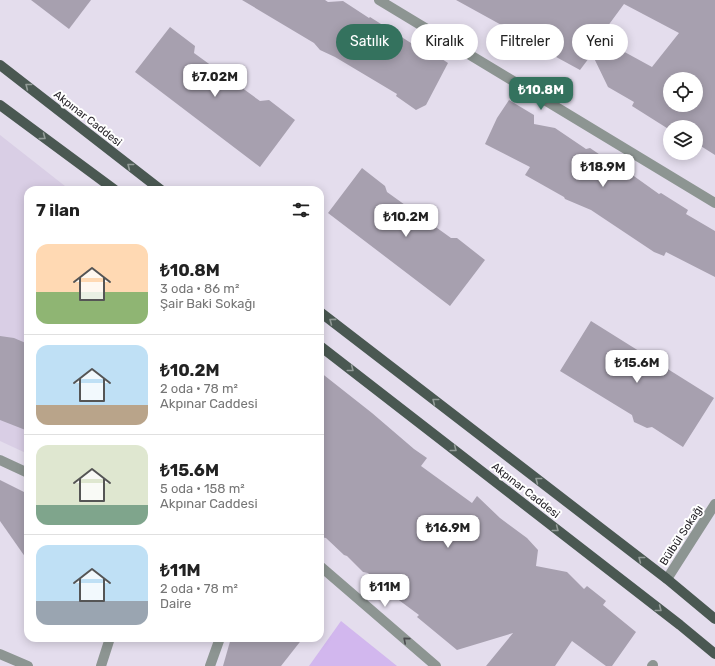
<!DOCTYPE html>
<html lang="tr">
<head>
<meta charset="utf-8">
<style>
  body { margin:0; font-family:Rubik,sans-serif; background:#f6f6f6; color:#222; height:100vh; display:flex; flex-direction:column; font-size:15px; white-space:nowrap }
  * { box-sizing:border-box; margin:0 }
  p { font-size:13px; color:#767676 }
  .icon { flex:none; width:22px; height:22px; fill:none; stroke:currentColor; stroke-width:2; stroke-linecap:round; stroke-linejoin:round }
  .map { position:relative; flex:1; overflow:hidden }
  .sheet { position:absolute; left:24px; top:186px; width:300px; height:456px; display:flex; flex-direction:column; background:#fff; border-radius:12px; box-shadow:0 2px 10px #0003 }
  .sheet>* { flex:none }
  .hud { position:absolute; left:336px; top:24px; width:319px; height:36px; display:flex; gap:8px }
  .buttons { position:absolute; left:663px; top:72px; display:grid; gap:8px }
  .buttons a { display:grid; place-items:center; width:40px; height:40px; border-radius:50%; background:#fff; box-shadow:0 2px 10px #0003; font-size:20px }
  .price { position:absolute; translate:-50% -34px; padding:0 9px; border-radius:8px; background:#fff; color:#222; font-size:13px; line-height:26px; filter:drop-shadow(0 1px 2px #0008) }
  .price::after { content:''; position:absolute; left:50%; top:24px; width:12px; height:9px; margin-left:-6px; background:inherit; clip-path:polygon(0 0,100% 0,50% 100%) }
  .price.active { background:#34725e; color:#fff }
  ul { padding:0; list-style:none }
  li { display:flex; align-items:center; gap:12px; height:100px; padding:0 12px }
  li+li { border-top:1px solid #e0e0e0 }
  li span { display:grid; place-items:center; flex:none; width:112px; height:80px; border-radius:12px; color:#555 }
  li>.icon { margin-inline-start:auto }
  span .icon { width:48px; height:48px; fill:#fffc; stroke-width:1 }
  li b { font-size:17px }
  h2 { display:flex; justify-content:space-between; align-items:center; height:48px; padding:0 12px; font-size:17px }
  .pill { padding:0 14px; border-radius:18px; background:#fff; box-shadow:0 2px 10px #0003; font-size:14px; line-height:36px }
  .pill.active { background:#34725e; color:#fff }
  .map>svg:first-child { display:block }
  .built { fill:#d9cee5 }
  .green { fill:#d2b7ee }
  .building { fill:#a7a0af; fill-rule:evenodd }
  .lines { fill:none; stroke-linecap:round; stroke-linejoin:round }
  .minor { stroke:#8d9592; stroke-width:10 }
  .tertiary { stroke:#8d9592; stroke-width:10 }
  .primary { stroke:#4a5852; stroke-width:10 }
  .oneway { stroke:#929b97 }
  .oneway2 { stroke:#4a4b4e }
  .labels { text-anchor:middle; stroke-width:4; stroke-linejoin:round; paint-order:stroke }
  .street-label { font-size:11px; fill:#262329; stroke:#fff }
</style>
</head>
<body>
<div class="map">
<svg width="715" height="666" viewBox="0 0 715 666">
  <rect width="100%" height="100%" fill="#e4dded"/>
  <path class="built" d="M0,135L70,190H28V454L0,441Z"/>
  <path class="green" d="M341,621L397,666H309Z"/>
  <g class="building">
    <path d="M31,0H91L69,29Z"/>
    <path d="M242,0H325L328,2L343,1L369,18L370,17L422,50L424,47L448,63L426,105L416,110L396,96L397,94L335,57L320,50L314,43Z"/>
    <path d="M456,0H715V155L696,143V127L670,126V130L632,106L634,102L608,87L592,54L580,70L547,52L545,56L523,44L525,38ZM624,4L679,33L652,67L599,38ZM670,79H696V105H670Z"/>
    <path d="M170,27L195,46L194,53L260,101L269,100L295,120L260,167L135,72Z"/>
    <path d="M509,100L534,115V124L555,128L586,149L590,148L615,165L617,164L659,194L661,193L688,210L686,214L715,231V277L666,252L664,256L654,252L591,210L565,199L564,197L525,175L530,167L485,144L497,118Z"/>
    <path d="M362,168L385,186L387,192L451,238H457L485,260L450,306L328,213Z"/>
    <path d="M591,321L714,398L683,447L652,427L647,428L634,422L632,415L560,371Z"/>
    <path d="M0,336L14,338L28,344V431L0,420Z"/>
    <path d="M320,372L372,413L414,449L427,458L421,466L472,503L477,496L500,518L527,538L538,550L536,566L567,572L584,589L587,586L606,601L603,605L636,632L612,666H606L572,641L555,666H486L513,633L457,650L417,617L419,615L388,592L368,573L363,572L347,556L344,555L326,538L320,537Z"/>
    <path d="M0,480L28,494V561L0,521Z"/>
    <path d="M231,638H303L281,666H223Z"/>
  </g>
  <g class="lines">
    <g class="minor">
      <path d="M379,0L715,203"/>
      <path d="M0,460L28,473"/>
      <path d="M320,566L436,666"/>
      <path d="M667,579L715,504"/>
      <path d="M101,666L110,638"/>
      <path d="M210,666L220,638"/>
      <path d="M652,666L653,665"/>
    </g>
    <path class="tertiary" d="M0,654L28,666"/>
    <g class="primary">
      <path d="M0,65L161,190"/>
      <path d="M0,105L115,190"/>
      <path d="M320,312L667,579L715,619"/>
      <path d="M320,346L680,625L715,654"/>
    </g>
  </g>
  <defs><path id="oneway-chevron" d="M-2-3.5L2.5 0L-2 3.5" fill="none" stroke-width="1.6" stroke-linecap="round" stroke-linejoin="round"/></defs>
  <g class="oneway">
    <use href="#oneway-chevron" transform="translate(28 86) rotate(-142)"/>
    <use href="#oneway-chevron" transform="translate(43 137) rotate(37)"/>
    <use href="#oneway-chevron" transform="translate(130 166) rotate(-142)"/>
    <use href="#oneway-chevron" transform="translate(332 321) rotate(-143)"/>
    <use href="#oneway-chevron" transform="translate(351 369) rotate(38)"/>
    <use href="#oneway-chevron" transform="translate(435 401) rotate(-142)"/>
    <use href="#oneway-chevron" transform="translate(454 449) rotate(38)"/>
    <use href="#oneway-chevron" transform="translate(538 480) rotate(-142)"/>
    <use href="#oneway-chevron" transform="translate(556 529) rotate(38)"/>
    <use href="#oneway-chevron" transform="translate(641 559) rotate(-142)"/>
    <use href="#oneway-chevron" transform="translate(659 609) rotate(38)"/>
  </g>
  <use class="oneway2" href="#oneway-chevron" transform="translate(406 640) rotate(-139)"/>
  <g class="labels">
    <g class="street-label">
      <text transform="translate(88 118) rotate(38)" y="4">Akpınar Caddesi</text>
      <text transform="translate(526 490) rotate(38)" y="4">Akpınar Caddesi</text>
      <text transform="translate(681 535) rotate(-57)" y="4">Bülbül Sokağı</text>
    </g>
  </g>
</svg>
<div class="buttons">
<a><svg class="icon" aria-label="locate" viewBox="0 0 24 24"><circle cx="12" cy="12" r="6"/><path d="M12 2v4M12 18v4M2 12h4M18 12h4"/></svg></a>
<a><svg class="icon" aria-label="layers" viewBox="0 0 24 24"><path d="M12 4l9 5-9 5-9-5zM3 14l9 5 9-5"/></svg></a>
</div>
<b class="price" style="left:215px;top:98px">₺7.02M</b>
<b class="price active" style="left:541px;top:111px">₺10.8M</b>
<b class="price" style="left:603px;top:188px">₺18.9M</b>
<b class="price" style="left:406px;top:238px">₺10.2M</b>
<b class="price" style="left:637px;top:384px">₺15.6M</b>
<b class="price" style="left:448px;top:549px">₺16.9M</b>
<b class="price" style="left:385px;top:608px">₺11M</b>
<div class="hud">
<a class="pill active">Satılık</a>
<a class="pill">Kiralık</a>
<a class="pill">Filtreler</a>
<a class="pill">Yeni</a>
</div>
<section class="sheet">
<h2>7 ilan<svg class="icon" aria-label="filters" viewBox="0 0 24 24"><path d="M4 7h16M4 17h16"/><circle cx="9" cy="7" r="2"/><circle cx="15" cy="17" r="2"/></svg></h2>
<ul>
<li><span style="background:linear-gradient(#ffd9b3 60%,#8fb573 0)"><svg class="icon" aria-label="home" viewBox="0 0 24 24"><path d="M3 11l9-7 9 7M6 9v11h12V9"/></svg></span><div><b>₺10.8M</b><p>3 oda · 86 m²</p><p>Şair Baki Sokağı</p></div></li>
<li><span style="background:linear-gradient(#bfe0f5 75%,#b9a48a 0)"><svg class="icon" aria-label="home" viewBox="0 0 24 24"><path d="M3 11l9-7 9 7M6 9v11h12V9"/></svg></span><div><b>₺10.2M</b><p>2 oda · 78 m²</p><p>Akpınar Caddesi</p></div></li>
<li><span style="background:linear-gradient(#dfe7d0 75%,#7fa58c 0)"><svg class="icon" aria-label="home" viewBox="0 0 24 24"><path d="M3 11l9-7 9 7M6 9v11h12V9"/></svg></span><div><b>₺15.6M</b><p>5 oda · 158 m²</p><p>Akpınar Caddesi</p></div></li>
<li><span style="background:linear-gradient(#bfe0f5 70%,#9aa5b1 0)"><svg class="icon" aria-label="home" viewBox="0 0 24 24"><path d="M3 11l9-7 9 7M6 9v11h12V9"/></svg></span><div><b>₺11M</b><p>2 oda · 78 m²</p><p>Daire</p></div></li>
</ul>
</section>
</div>
</body>
</html>
